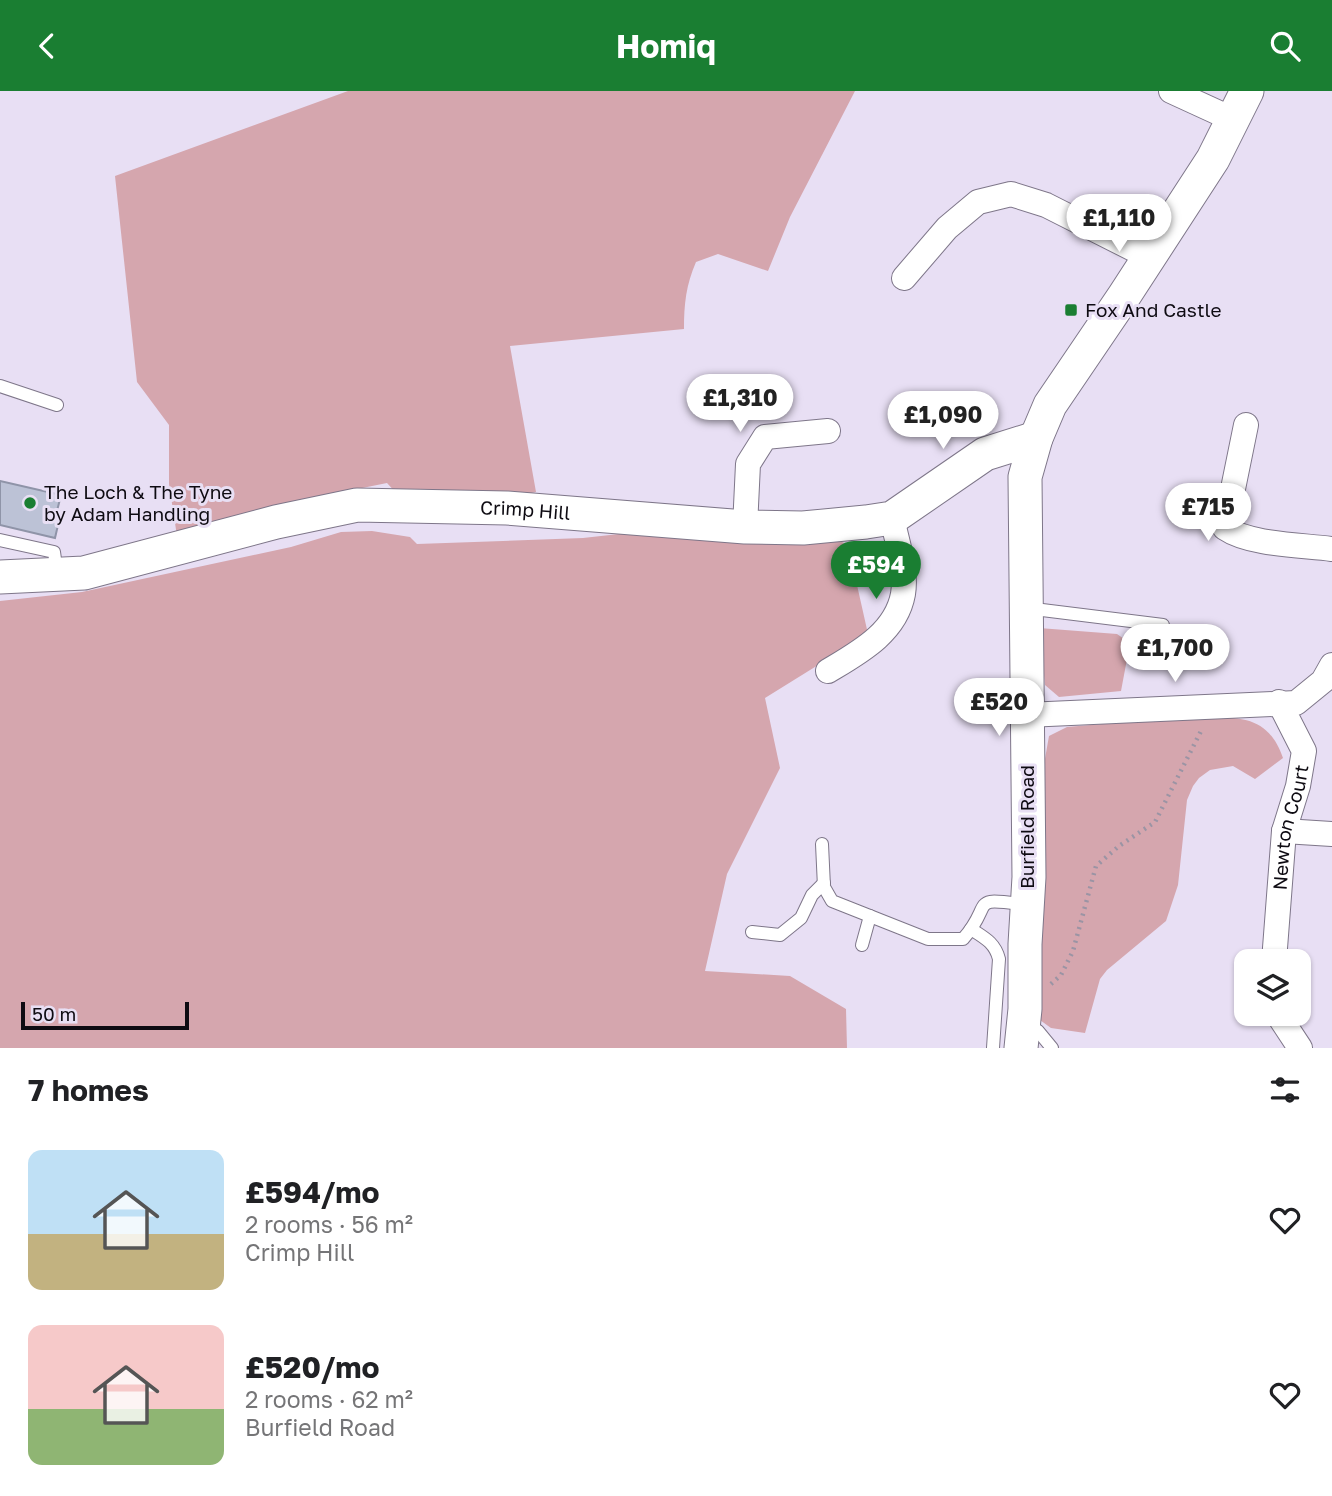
<!DOCTYPE html>
<html lang="en">
<head>
<meta charset="utf-8">
<style>
  body { margin:0; font-family:"Golos Text",sans-serif; background:#f2f2f2; color:#202124; height:100vh; display:flex; flex-direction:column; font-size:26px; white-space:nowrap }
  * { box-sizing:border-box; margin:0 }
  p { font-size:23px; color:#757577 }
  .icon { flex:none; width:38px; height:38px; fill:none; stroke:currentColor; stroke-width:2; stroke-linecap:round; stroke-linejoin:round }
  .map { position:relative; height:957px; overflow:hidden }
  .details { display:flex; flex-direction:column; background:#fff; flex:1 }
  .details>* { flex:none }
  .controls { position:absolute; left:1234px; top:858px; display:grid; gap:14px }
  .controls a { display:grid; place-items:center; width:77px; height:77px; border-radius:14px; background:#fff; box-shadow:0 2px 5px #0004; font-size:35px }
  .scale { position:absolute; left:21px; bottom:18px; width:168px; box-sizing:border-box; padding-left:7px; border:4px solid #0e0b12; border-top:0; font-size:19px; line-height:24px; white-space:nowrap; color:#0e0b12; -webkit-text-stroke:5px #e8dff4; paint-order:stroke }
  .price { position:absolute; translate:-50% -60px; padding:0 16px; border-radius:24px; background:#fff; color:#222; font-size:23px; line-height:46px; filter:drop-shadow(0 2px 4px #0008) }
  .price::after { content:''; position:absolute; left:50%; top:42px; width:21px; height:16px; margin-left:-10px; background:inherit; clip-path:polygon(0 0,100% 0,50% 100%) }
  .price.current { background:#1a7e32; color:#fff }
  ul { padding:0; list-style:none }
  li { display:flex; align-items:center; gap:21px; height:175px; padding:0 28px }
  li span { display:grid; place-items:center; flex:none; width:196px; height:140px; border-radius:14px; color:#555 }
  li>.icon { margin-inline-start:auto }
  span .icon { width:84px; height:84px; fill:#fffc; stroke-width:1 }
  li b { font-size:30px }
  h2 { display:flex; justify-content:space-between; align-items:center; height:84px; padding:0 28px; font-size:30px }
  header { display:flex; justify-content:space-between; align-items:center; height:91px; padding:0 28px; background:#1a7e32; color:#fff; font-size:32px; font-weight:700 }
  .map>svg:first-child { display:block }
  .green { fill:#d5a6ae }
  .building { fill:#bcc2d6; stroke:#8f94a8; stroke-width:2 }
  .lines { fill:none; stroke-linecap:round; stroke-linejoin:round }
  .lane-casing { stroke:#7e7689; stroke-width:14 }
  .street-casing { stroke:#7e7689; stroke-width:26 }
  .secondary-casing { stroke:#7e7689; stroke-width:35 }
  .path { stroke:#9b94a4; stroke-width:4.5; stroke-dasharray:2 5; stroke-linecap:butt }
  .lane { stroke:#fff; stroke-width:12 }
  .street { stroke:#fff; stroke-width:24 }
  .secondary { stroke:#fff; stroke-width:33 }
  .poi-dot { fill:#1a7e32; stroke:#e8dff4; stroke-width:2.5 }
  .labels { text-anchor:middle; stroke-width:6; stroke-linejoin:round; paint-order:stroke }
  .poi-label { font-size:19px; fill:#0e0b12; stroke:#e8dff4; text-anchor:start }
  .street-label { font-size:19px; fill:#0e0b12; stroke:#e8dff4 }
</style>
</head>
<body>
<header><svg class="icon" aria-label="back" viewBox="0 0 24 24"><path d="M15 5l-7 7 7 7"/></svg>Homiq<svg class="icon" aria-label="search" viewBox="0 0 24 24"><circle cx="10" cy="10" r="6"/><path d="M15 15l6 6"/></svg></header>
<div class="map">
<svg width="1332" height="957" viewBox="0 0 1332 957">
  <rect width="100%" height="100%" fill="#e8dff4"/>
  <g class="green">
    <path d="M348,0H855L790,126L768,180L718,163L696,171C686,194 684,213 684,238L510,255L536,401L513,406L399,405L387,392L278,414L177,445L169,393V334L137,291L115,85Z"/>
    <path d="M372,440L410,446L417,453L583,447L619,443L832,446L848,454L868,543L765,607L780,677L727,783L705,880L790,885L846,918L847,957H0V510L82,501L291,456L341,441Z"/>
    <path d="M1039,537L1117,543L1130,552L1121,600L1059,606L1045,594Z"/>
    <path d="M1184,626C1228,628 1266,617 1283,667L1255,688L1233,675L1210,679L1199,687L1193,695L1187,709L1178,794L1166,830L1107,879L1100,888L1085,942L1051,937L1033,924L1043,795L1045,726L1043,679L1049,645L1067,636Z"/>
  </g>
  <path class="building" d="M0,390L61,404L57,420L61,421L55,447L0,434Z"/>
  <g class="lines">
    <g class="lane-casing">
      <g id="lane">
        <path d="M0,295L57,314"/>
        <path d="M0,449L54,461L57,482"/>
        <path d="M1026,517L1163,534"/>
        <path d="M822,753L824,796L832,810L928,848H963C995,812 966,805 1027,814"/>
        <path d="M971,838C985,847 995,852 999,868L993,957"/>
        <path d="M752,841L780,844L801,827L812,804L824,792"/>
        <path d="M862,854L870,825"/>
        <path d="M1027,933L1038,940L1052,957"/>
      </g>
    </g>
    <g class="street-casing">
      <g id="street">
        <path d="M1171,0L1232,28"/>
        <path d="M904,187L947,137L978,111L1011,103L1046,114L1149,166"/>
        <path d="M1246,334L1225,437C1250,454 1302,454 1332,458"/>
        <path d="M745,436L748,373L765,346L828,340"/>
        <path d="M828,580C858,562 896,542 903,503C907,479 897,451 892,427"/>
        <path d="M1026,624L1296,612L1323,590L1332,574"/>
        <path d="M1284,740L1332,743"/>
        <path id="s1" d="M1274,870L1284,740L1298,695L1304,660L1279,611"/>
        <path d="M1277,922L1300,957"/>
      </g>
    </g>
    <g class="secondary-casing">
      <g id="secondary">
        <path id="s2" d="M0,486L84,482L276,431L357,414L507,417L745,436L803,437L866,431L892,427L985,363L1036,347"/>
        <path d="M1021,957L1025,918V853L1029,786L1025,386L1036,347L1050,314L1124,205L1213,68L1247,0"/>
      </g>
    </g>
    <path class="path" d="M1051,893L1061,884L1073,860L1096,775L1119,755L1155,731L1202,638"/>
    <use href="#lane" class="lane"/>
    <use href="#street" class="street"/>
    <use href="#secondary" class="secondary"/>
  </g>
  <g class="poi-dot">
    <rect x="1064" y="212" width="14" height="14" rx="3.5"/>
    <circle cx="30" cy="412" r="7"/>
  </g>
  <g class="labels">
    <g class="poi-label">
      <text x="1085" y="226">Fox And Castle</text>
      <text x="44" y="408">The Loch &amp; The Tyne<tspan x="44" dy="22">by Adam Handling</tspan></text>
    </g>
    <g class="street-label">
      <text dy="7" stroke="none"><textPath href="#s2" startOffset="534">Crimp Hill</textPath></text>
      <text transform="translate(1027 736) rotate(-90)" y="7">Burfield Road</text>
      <text dy="7" stroke="none"><textPath href="#s1" startOffset="135">Newton Court</textPath></text>
    </g>
  </g>
</svg>
<div class="controls">
<a><svg class="icon" aria-label="layers" viewBox="0 0 24 24"><path d="M12 4l9 5-9 5-9-5zM3 14l9 5 9-5"/></svg></a>
</div>
<div class="scale">50 m</div>
<b class="price" style="left:1119px;top:163px">£1,110</b>
<b class="price" style="left:740px;top:343px">£1,310</b>
<b class="price" style="left:943px;top:360px">£1,090</b>
<b class="price" style="left:1208px;top:452px">£715</b>
<b class="price current" style="left:876px;top:510px">£594</b>
<b class="price" style="left:1175px;top:593px">£1,700</b>
<b class="price" style="left:999px;top:647px">£520</b>
</div>
<section class="details">
<h2>7 homes<svg class="icon" aria-label="filters" viewBox="0 0 24 24"><path d="M4 7h16M4 17h16"/><circle cx="9" cy="7" r="2"/><circle cx="15" cy="17" r="2"/></svg></h2>
<ul>
<li><span style="background:linear-gradient(#bfe0f5 60%,#c2b280 0)"><svg class="icon" aria-label="home" viewBox="0 0 24 24"><path d="M3 11l9-7 9 7M6 9v11h12V9"/></svg></span><div><b>£594/mo</b><p>2 rooms · 56 m²</p><p>Crimp Hill</p></div><svg class="icon" aria-label="heart" viewBox="0 0 24 24"><path d="M12 20l-8-8c-3-5 5-10 8-4 3-6 11-1 8 4z"/></svg></li>
<li><span style="background:linear-gradient(#f6c9c9 60%,#8fb573 0)"><svg class="icon" aria-label="home" viewBox="0 0 24 24"><path d="M3 11l9-7 9 7M6 9v11h12V9"/></svg></span><div><b>£520/mo</b><p>2 rooms · 62 m²</p><p>Burfield Road</p></div><svg class="icon" aria-label="heart" viewBox="0 0 24 24"><path d="M12 20l-8-8c-3-5 5-10 8-4 3-6 11-1 8 4z"/></svg></li>
</ul>
</section>
</body>
</html>
